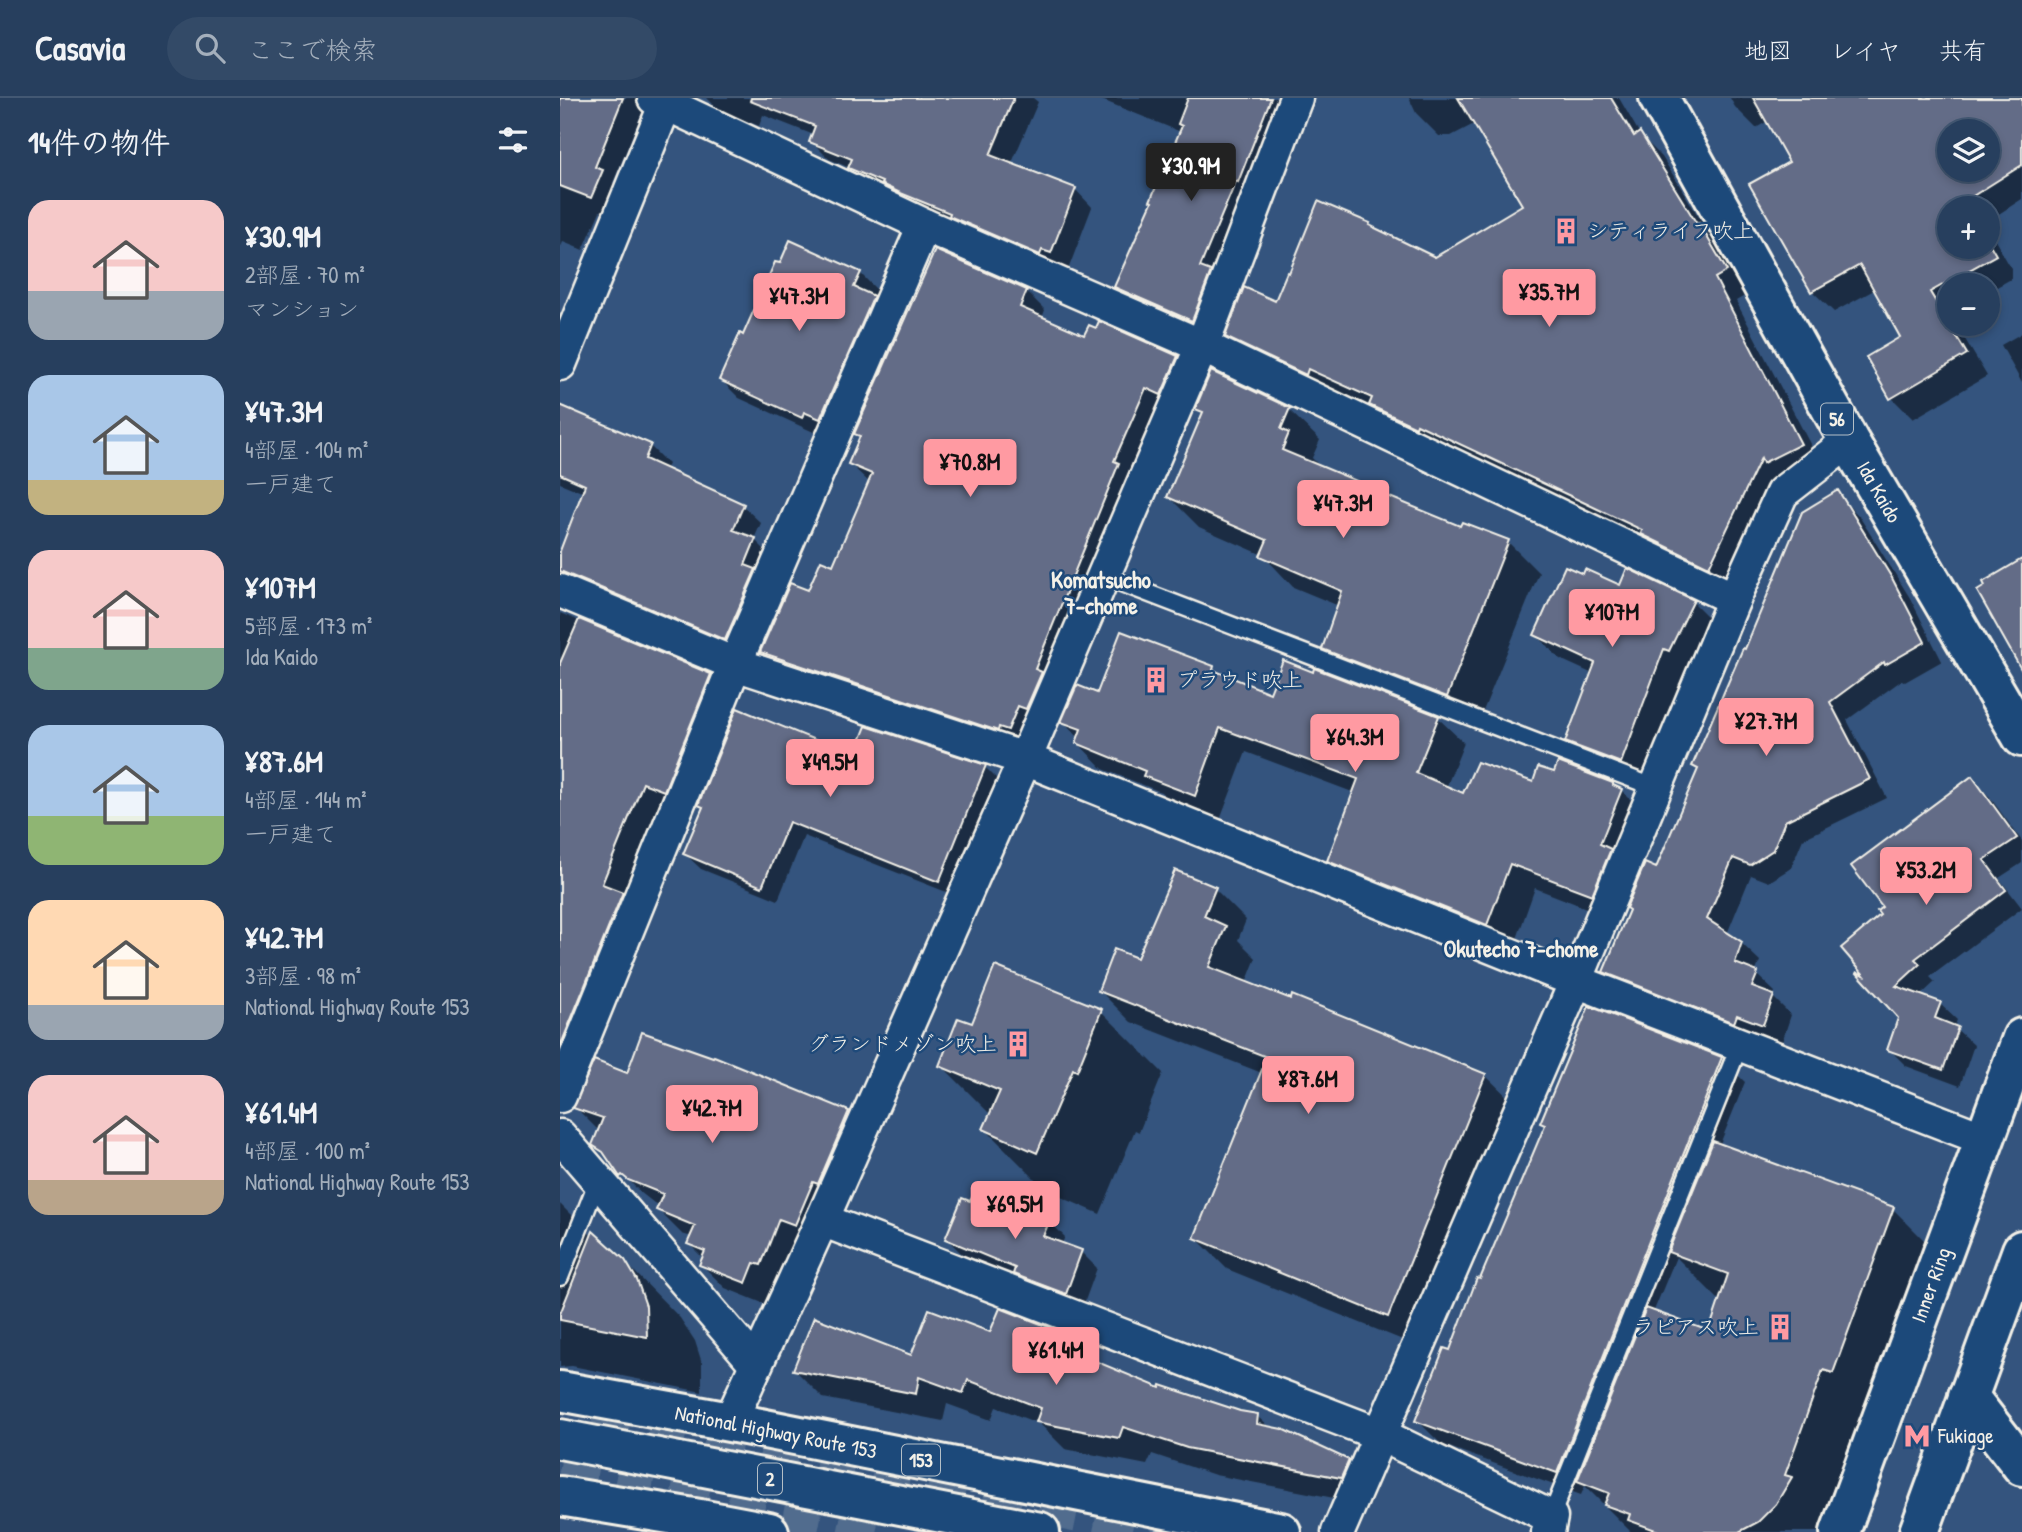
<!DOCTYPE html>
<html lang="ja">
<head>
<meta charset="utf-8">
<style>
  body { margin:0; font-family:"Patrick Hand","Klee One",sans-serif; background:#334a67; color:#f1f3f6; height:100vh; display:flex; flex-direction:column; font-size:26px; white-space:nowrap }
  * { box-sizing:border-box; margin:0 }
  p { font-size:23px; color:#a4afbc }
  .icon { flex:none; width:38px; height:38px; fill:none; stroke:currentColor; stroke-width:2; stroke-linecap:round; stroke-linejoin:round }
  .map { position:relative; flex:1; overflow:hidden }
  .side { display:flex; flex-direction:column; background:#273f5e; width:560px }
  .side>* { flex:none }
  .fabs { position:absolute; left:1377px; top:21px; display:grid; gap:14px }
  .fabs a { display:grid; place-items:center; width:63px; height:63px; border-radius:50%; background:#273f5e; box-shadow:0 4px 10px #0003,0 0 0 2px #435873; font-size:35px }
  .price { position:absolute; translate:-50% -60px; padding:0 16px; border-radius:7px; background:#ff9aa2; color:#111; font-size:23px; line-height:46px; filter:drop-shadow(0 2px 4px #0008) }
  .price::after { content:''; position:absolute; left:50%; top:42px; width:21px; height:16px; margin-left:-10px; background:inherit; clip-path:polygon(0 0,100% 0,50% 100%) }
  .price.current { background:#222; color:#fff }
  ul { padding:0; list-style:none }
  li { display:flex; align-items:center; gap:21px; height:175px; padding:0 28px }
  li span { display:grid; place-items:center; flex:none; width:196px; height:140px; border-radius:21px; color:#555 }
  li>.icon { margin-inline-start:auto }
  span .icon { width:84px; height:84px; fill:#fffc; stroke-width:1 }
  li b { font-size:30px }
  h2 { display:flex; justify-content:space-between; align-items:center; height:84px; padding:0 28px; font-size:30px }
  header { display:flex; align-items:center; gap:42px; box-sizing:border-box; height:98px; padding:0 35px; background:#273f5e; border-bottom:2px solid #435873 }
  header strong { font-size:33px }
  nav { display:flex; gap:38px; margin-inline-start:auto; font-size:24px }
  .search { width:490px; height:63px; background:#334a67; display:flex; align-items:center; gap:18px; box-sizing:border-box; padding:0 24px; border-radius:38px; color:#a4afbc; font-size:26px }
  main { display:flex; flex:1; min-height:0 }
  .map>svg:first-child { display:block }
  .shadow { fill:#0007; fill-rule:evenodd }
  .building { fill:#646c87; stroke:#f4f1e8; stroke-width:2; fill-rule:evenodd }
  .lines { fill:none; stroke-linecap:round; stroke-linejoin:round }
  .motorway-tunnel { stroke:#516c8e; stroke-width:38; stroke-dasharray:38 19; stroke-linecap:butt }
  .service-casing { stroke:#f4f1e8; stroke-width:21 }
  .minor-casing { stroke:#f4f1e8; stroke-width:37 }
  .primary-casing { stroke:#f4f1e8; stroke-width:44 }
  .trunk-casing { stroke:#f4f1e8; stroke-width:44 }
  .motorway-casing { stroke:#f4f1e8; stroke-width:44 }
  .service { stroke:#1f4a7a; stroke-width:16 }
  .minor { stroke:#1f4a7a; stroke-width:32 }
  .primary { stroke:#1f4a7a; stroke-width:38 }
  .trunk { stroke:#1f4a7a; stroke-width:38 }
  .motorway { stroke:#1f4a7a; stroke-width:38 }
  .labels { text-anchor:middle; stroke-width:5; stroke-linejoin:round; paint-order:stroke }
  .shield { fill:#1f4a7a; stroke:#b4bfc7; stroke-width:2 }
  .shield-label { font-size:19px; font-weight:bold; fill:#f4f1e8 }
  .poi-label { font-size:21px; fill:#f4f1e8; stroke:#1f4a7a; text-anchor:start }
  .street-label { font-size:21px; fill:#f4f1e8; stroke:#1f4a7a }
  .neighbourhood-label { font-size:23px; font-weight:bold; fill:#f4f1e8; stroke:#1f4a7a }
</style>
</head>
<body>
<header>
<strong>Casavia</strong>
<div class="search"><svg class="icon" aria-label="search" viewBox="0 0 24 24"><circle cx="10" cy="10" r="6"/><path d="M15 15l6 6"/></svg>ここで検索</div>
<nav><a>地図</a><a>レイヤ</a><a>共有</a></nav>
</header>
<main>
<section class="side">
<h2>14件の物件<svg class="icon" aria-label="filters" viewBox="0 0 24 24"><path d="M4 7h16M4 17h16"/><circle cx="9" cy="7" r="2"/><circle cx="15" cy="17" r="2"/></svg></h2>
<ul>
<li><span style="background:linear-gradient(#f6c9c9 65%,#9aa5b1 0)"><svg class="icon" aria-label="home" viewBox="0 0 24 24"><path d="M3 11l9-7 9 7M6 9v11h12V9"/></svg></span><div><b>¥30.9M</b><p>2部屋 · 70 m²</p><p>マンション</p></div></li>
<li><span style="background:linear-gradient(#a9c7e8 75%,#c2b280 0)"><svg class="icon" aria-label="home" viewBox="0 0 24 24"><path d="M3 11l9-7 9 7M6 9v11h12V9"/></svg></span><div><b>¥47.3M</b><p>4部屋 · 104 m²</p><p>一戸建て</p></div></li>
<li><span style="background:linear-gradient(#f6c9c9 70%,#7fa58c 0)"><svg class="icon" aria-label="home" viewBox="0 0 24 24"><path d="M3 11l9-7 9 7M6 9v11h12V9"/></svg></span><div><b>¥107M</b><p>5部屋 · 173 m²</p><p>Ida Kaido</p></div></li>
<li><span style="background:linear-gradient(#a9c7e8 65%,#8fb573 0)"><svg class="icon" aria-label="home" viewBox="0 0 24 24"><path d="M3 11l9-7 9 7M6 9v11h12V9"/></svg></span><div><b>¥87.6M</b><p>4部屋 · 144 m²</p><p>一戸建て</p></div></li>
<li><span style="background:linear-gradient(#ffd9b3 75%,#9aa5b1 0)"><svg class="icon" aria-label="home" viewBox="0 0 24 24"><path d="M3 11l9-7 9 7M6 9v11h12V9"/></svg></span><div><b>¥42.7M</b><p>3部屋 · 98 m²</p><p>National Highway Route 153</p></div></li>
<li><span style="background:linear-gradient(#f6c9c9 75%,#b9a48a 0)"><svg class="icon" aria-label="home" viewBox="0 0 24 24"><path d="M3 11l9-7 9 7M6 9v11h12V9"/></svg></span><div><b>¥61.4M</b><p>4部屋 · 100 m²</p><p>National Highway Route 153</p></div></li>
</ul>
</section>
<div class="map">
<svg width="1462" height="1434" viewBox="0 0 1462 1434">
  <rect width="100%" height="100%" fill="#34547e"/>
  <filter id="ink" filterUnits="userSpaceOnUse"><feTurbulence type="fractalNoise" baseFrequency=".0143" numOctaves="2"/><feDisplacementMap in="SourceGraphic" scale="14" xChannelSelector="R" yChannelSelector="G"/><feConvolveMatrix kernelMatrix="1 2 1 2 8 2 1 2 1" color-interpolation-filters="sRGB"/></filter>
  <g filter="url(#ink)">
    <g class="shadow">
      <path d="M6,0H88L53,85L59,92L49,117L40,113L23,152L3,144L0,151V7Z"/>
      <path d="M147,0H473L478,4L451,67L515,91L532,109L508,172L499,168L497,174L308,88L290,70L269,61L251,43L254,37L203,17L199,28L159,12Z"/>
      <path d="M537,0H749L654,245L578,212L556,189L594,104L621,34Z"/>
      <path d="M849,0H1059L1081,38L1102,59L1153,142L1161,150L1188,196L1176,203L1262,369L1228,386L1172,490L834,329L819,314L771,293L690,261L667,238L715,205L809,126L815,132L876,161L964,107L916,25L891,38H879L856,15Z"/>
      <path d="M1170,0H1462V101L1428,123V110H1390V149H1428V130L1451,170V181L1428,194V187H1390V226H1396L1427,278L1353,321L1332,300L1343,240L1316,191L1274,214L1252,193L1232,65L1208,23L1196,30L1175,9ZM1390,33H1428V72H1390Z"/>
      <path d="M300,175L318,193L315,201L331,217L260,337L179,300L161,282L184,239Z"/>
      <path d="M466,193L485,212L482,220L525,240L617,259L636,278L467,650L221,572L202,554L249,494L274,469L310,385L290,366L301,340L296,335Z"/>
      <path d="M1462,235V285L1441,247Z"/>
      <path d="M0,308L90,348L108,366L105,372L183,408L201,425L194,441L213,460L183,559L0,484V458L24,395L0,385Z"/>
      <path d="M637,310L729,312L760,342L752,360L759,367L758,369L815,393L820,397L901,430L903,426L948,444L979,475L917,628L794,581L764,550L779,508L733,489L703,457L639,429L609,399L644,317Z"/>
      <path d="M1280,399L1299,418L1350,500L1382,563L1345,584L1342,582L1287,622L1327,700L1243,741L1231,770L1209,784L1191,777L1167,836L1181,845L1200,863L1195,875L1215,894L1213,899L1231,917L1222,944L1195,934L1193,942L1063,892L1045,873L1097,772L1139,673L1134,668L1186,553Z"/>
      <path d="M1023,479L1061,489L1133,504L1156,527L1085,688L1031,667L1007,644L1033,576L1000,561L976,537Z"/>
      <path d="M0,515L150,577L171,598L40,921L0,906Z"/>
      <path d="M653,570L662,578L711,598L878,620L904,645L886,690L904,697L974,687L1052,686L1061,692L1087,718L1057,822L975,790L953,852L795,788L769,762L795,695L686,654L660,722L611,704L601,694L543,671L518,645L519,640L503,623L538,597Z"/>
      <path d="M295,661L425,669L440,684L394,797L244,738L218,802L141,771L125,756L144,711L140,706Z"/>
      <path d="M1412,681L1429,698L1462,743V765L1439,780L1462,810L1370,879L1375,884L1360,898L1380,906L1397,922L1394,929L1414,947L1400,988L1346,968L1329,951L1340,920L1309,881L1323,818Z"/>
      <path d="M655,791L686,822L678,842L696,860L686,885L925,977L957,1008L860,1249L667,1171L636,1140L702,975L571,924L540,893L578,862Z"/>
      <path d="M1030,910L1161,961L1185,984L1160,1046L1333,1111L1390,1168L1285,1434H1071L1025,1388L1021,1397L881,1346L857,1322L891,1254L986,1028L982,1024ZM1116,1159L1161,1204L1150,1235L1093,1215Z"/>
      <path d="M541,913L603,975L579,1034L575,1032L540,1116L487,1093L425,1031L431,1017L381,967L413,928Z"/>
      <path d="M68,977L288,1014L312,1038L210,1208L165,1190L141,1166L144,1161L129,1146L132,1139L122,1136L98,1112L100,1108L94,1105L80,1094L34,1046L39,1033L15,1009Z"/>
      <path d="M0,1106L38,1144L64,1163L120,1220L135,1243L142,1265V1294L12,1268L0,1269Z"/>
      <path d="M411,1106L489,1123L505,1139L501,1147L521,1154L537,1170L522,1211L471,1191L460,1181L403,1157L387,1141Z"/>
      <path d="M493,1232L519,1259L601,1292L697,1318L710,1330L788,1364L816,1392L810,1407L655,1377L592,1356L587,1367L505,1351L480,1326L436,1309L431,1322L387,1306L383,1323L263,1300L235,1272L352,1259L431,1236Z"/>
    </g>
    <g class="building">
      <path d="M0,0H63L35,69L43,72L31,100L0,88Z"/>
      <path d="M191,0H454L430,57L516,90L491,155L482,152L480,157L389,118L390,115L338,94L321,86L322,84L288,70L292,61L249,44L255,28L190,3Z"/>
      <path d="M628,0H711L678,84L676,83L640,169L651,173L632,223L554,189L592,104L590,103L622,28L618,26Z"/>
      <path d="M898,0H1051L1074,38L1080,34L1137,126L1139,125L1167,173L1155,180L1241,346L1203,365L1201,360L1149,469L1081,436L1082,432L1025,405L857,326L856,329L809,307L812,300L748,271L746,277L665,239L684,189L715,203L727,174L729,175L758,103L810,125L809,127L875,159L962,107Z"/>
      <path d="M1193,0H1462V67L1405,103L1409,110H1390V149H1428V143L1436,157L1370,194L1407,256L1330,301L1306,259L1340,239L1300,167L1251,194L1189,86L1229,64ZM1390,33H1428V72H1390Z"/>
      <path d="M230,142L301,174L294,189L314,198L260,321L244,314L242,320L159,282L180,235L183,237L215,164L220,165Z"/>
      <path d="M375,152L467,192L460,209L524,237L529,227L536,230L539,223L618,258L601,297L586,290L554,363L559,365L475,571L482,574L466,611L458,608L448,632L439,629L438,633L200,554L230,485L248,492L261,462L273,467L312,376L288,366L300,338L294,336Z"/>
      <path d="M651,273L730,310L721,331L729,335L722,352L816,391L815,393L900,428L902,424L949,442L887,599L762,551L782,493L700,458L707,442L607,399L643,314L635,311Z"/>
      <path d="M0,307L91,346L85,361L184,406L173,432L196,440L185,467L196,471L165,542L0,473V453L25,387L0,376Z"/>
      <path d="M1278,392L1332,480L1365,544L1325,567L1324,564L1270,604L1310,681L1225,723L1213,752L1190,767L1173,760L1147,821L1182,844L1175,865L1198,874L1192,889L1214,897L1203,927L1177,917L1174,925L1043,874L1069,812L1066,810L1085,765L1096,770L1138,671L1132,668L1183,550L1185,551L1242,414Z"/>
      <path d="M1462,461V573L1417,493L1425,488L1423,484Z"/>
      <path d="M1005,468L1023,476L1025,471L1060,487L1067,470L1134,502L1109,553L1104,551L1061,665L1005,644L1035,565L974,537Z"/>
      <path d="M19,521L151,576L104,693L83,685L42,786L63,794L0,949V565Z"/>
      <path d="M561,533L654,568L653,572L710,595L723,562L753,574L754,570L879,618L856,675L903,695L917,664L973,684L978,669L994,674L998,664L1053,685V687L1062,691L1040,746L1051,751L1032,797L950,766L927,827L767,763L798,681L660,630L635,698L583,678L585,673L516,645L521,631L501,624L517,587L537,595Z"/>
      <path d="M177,610L294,658L306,628L426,667L379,784L229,724L202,789L123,756L143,709L138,707Z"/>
      <path d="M1412,678L1457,740L1424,762L1446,792L1355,861L1360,866L1336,888L1381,904L1375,920L1398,929L1383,972L1327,952L1338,920L1296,874L1304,877L1281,850L1320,817L1317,813L1322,809L1291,768Z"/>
      <path d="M615,772L656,789L644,818L666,828L649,869L731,901L732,897L926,976L828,1219L634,1140L707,959L538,893L554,851L577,860Z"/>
      <path d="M435,868L542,911L517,973L513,971L477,1055L423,1031L440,993L379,968L398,920L412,925Z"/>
      <path d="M1029,908L1162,959L997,1375L855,1323L884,1250L890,1252L917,1180L920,1181L985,1027L980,1025Z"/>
      <path d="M82,934L153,959L154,958L289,1013L258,1086L253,1084L235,1127L219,1121L201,1167L194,1165L186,1185L139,1167L145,1153L127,1146L135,1128L96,1112L103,1096L68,1082L62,1077L60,1079L43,1054L32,1047L43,1020L13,1010L34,962L67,975Z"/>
      <path d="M1153,1043L1334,1109L1273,1275L1263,1272L1225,1377L1232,1379L1216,1406L1198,1424L1179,1434H1101L1068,1422L1070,1416L1044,1407L1049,1395L1017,1383L1086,1210L1149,1233L1168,1176L1108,1154Z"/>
      <path d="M413,1098L433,1106L436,1099L490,1122L483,1138L522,1152L506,1196L453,1176L455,1170L385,1141L402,1100L410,1103Z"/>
      <path d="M33,1133L65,1162L77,1182L86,1208L87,1239L0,1222V1216Z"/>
      <path d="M440,1210L494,1231L489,1244L600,1290L601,1287L680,1313L698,1316L697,1326L722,1331L789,1362L781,1380L627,1350L563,1329L559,1340L476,1324L481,1310L408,1282L403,1295L359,1279L356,1296L233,1272L254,1219L351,1257L369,1211L430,1234Z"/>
    </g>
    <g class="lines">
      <g class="motorway-tunnel">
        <path d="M33,1318L608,1434"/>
        <path d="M0,1368L327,1434"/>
      </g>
      <g class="service-casing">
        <g id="service">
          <path d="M543,478L1096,690"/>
          <path d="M0,1179L38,1082"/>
          <path d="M991,1419L1180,946"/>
        </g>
      </g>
      <g class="minor-casing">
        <g id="minor">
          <path d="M94,0L364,127L642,248L1174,501"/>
          <path d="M0,266L108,0"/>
          <path d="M0,493L175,566L465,661L1016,883L1424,1041"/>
          <path d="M0,998L175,566L364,127"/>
          <path d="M0,1038L196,1266"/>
          <path d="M262,1122L819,1336L991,1419L988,1434"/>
          <path d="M170,1324L262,1122L465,661L642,248L736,0"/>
          <path d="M778,1434L1016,883L1174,501L1222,395L1289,343"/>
        </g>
      </g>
      <g class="primary-casing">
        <g id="primary">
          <path d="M1099,0L1289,343L1462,639"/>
          <path d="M1280,1434L1462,940"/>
          <path d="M1359,1434L1462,1152"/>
        </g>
      </g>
      <g class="trunk-casing">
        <g id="trunk">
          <path d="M0,1293L170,1324L721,1434"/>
          <path d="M1408,1298L1462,1368"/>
          <path d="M0,1398L140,1421L209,1434"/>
        </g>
      </g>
      <g class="motorway-casing">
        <path id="motorway" d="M0,1341L480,1434"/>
      </g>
      <use href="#service" class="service"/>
      <use href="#minor" class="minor"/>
      <use href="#primary" class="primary"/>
      <use href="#trunk" class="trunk"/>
      <use href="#motorway" class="motorway"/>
    </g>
  </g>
  <defs>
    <g id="building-bare" transform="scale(2.1)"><path d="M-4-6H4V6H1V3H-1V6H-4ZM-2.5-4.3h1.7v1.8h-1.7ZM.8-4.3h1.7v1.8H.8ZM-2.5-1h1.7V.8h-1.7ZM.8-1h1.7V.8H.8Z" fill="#ff9aa2" stroke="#1f4a7a" stroke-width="2.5" paint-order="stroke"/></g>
    <g id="metro-bare" transform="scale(2.1)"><path d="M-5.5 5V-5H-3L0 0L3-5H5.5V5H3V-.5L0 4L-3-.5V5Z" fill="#ff9aa2" stroke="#1f4a7a" stroke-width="2.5" paint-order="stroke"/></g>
  </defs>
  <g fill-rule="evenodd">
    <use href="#building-bare" x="1006" y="133"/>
    <use href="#building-bare" x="596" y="582"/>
    <use href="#building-bare" x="458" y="946"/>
    <use href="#building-bare" x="1220" y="1229"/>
    <use href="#metro-bare" x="1357" y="1338"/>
  </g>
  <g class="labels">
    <g class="shield">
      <rect x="1261" y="305.5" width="32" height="31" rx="5"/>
      <rect x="342" y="1346.5" width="38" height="31" rx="5"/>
      <rect x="198" y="1365.5" width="24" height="31" rx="5"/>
    </g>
    <g class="shield-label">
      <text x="1277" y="328">56</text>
      <text x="361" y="1369">153</text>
      <text x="210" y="1388">2</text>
    </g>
    <g class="poi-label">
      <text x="1027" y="140">シティライフ吹上</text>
      <text x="617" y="589">プラウド吹上</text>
      <text x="437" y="953" text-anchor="end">グランドメゾン吹上</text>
      <text x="1199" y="1236" text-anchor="end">ラピアス吹上</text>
      <text x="1378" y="1345">Fukiage</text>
    </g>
    <g class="street-label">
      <text transform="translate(1319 394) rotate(60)" y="7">Ida Kaido</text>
      <text transform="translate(1371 1187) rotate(-70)" y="7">Inner Ring</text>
      <text transform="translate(216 1334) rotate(11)" y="7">National Highway Route 153</text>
    </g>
    <g class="neighbourhood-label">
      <text x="541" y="490">Komatsucho<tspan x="541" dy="26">7-chome</tspan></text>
      <text x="961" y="859">Okutecho 7-chome</text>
    </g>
  </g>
</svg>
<div class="fabs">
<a><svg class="icon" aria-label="layers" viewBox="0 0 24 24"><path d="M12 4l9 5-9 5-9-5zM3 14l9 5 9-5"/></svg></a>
<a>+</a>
<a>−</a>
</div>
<b class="price current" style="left:631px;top:105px">¥30.9M</b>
<b class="price" style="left:989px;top:231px">¥35.7M</b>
<b class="price" style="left:239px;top:235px">¥47.3M</b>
<b class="price" style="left:410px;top:401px">¥70.8M</b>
<b class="price" style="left:783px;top:442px">¥47.3M</b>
<b class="price" style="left:1052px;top:551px">¥107M</b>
<b class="price" style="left:1206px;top:660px">¥27.7M</b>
<b class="price" style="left:795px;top:676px">¥64.3M</b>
<b class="price" style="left:270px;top:701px">¥49.5M</b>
<b class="price" style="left:1366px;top:809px">¥53.2M</b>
<b class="price" style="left:748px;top:1018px">¥87.6M</b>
<b class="price" style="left:152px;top:1047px">¥42.7M</b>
<b class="price" style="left:455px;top:1143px">¥69.5M</b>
<b class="price" style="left:496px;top:1289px">¥61.4M</b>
</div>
</main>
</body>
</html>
